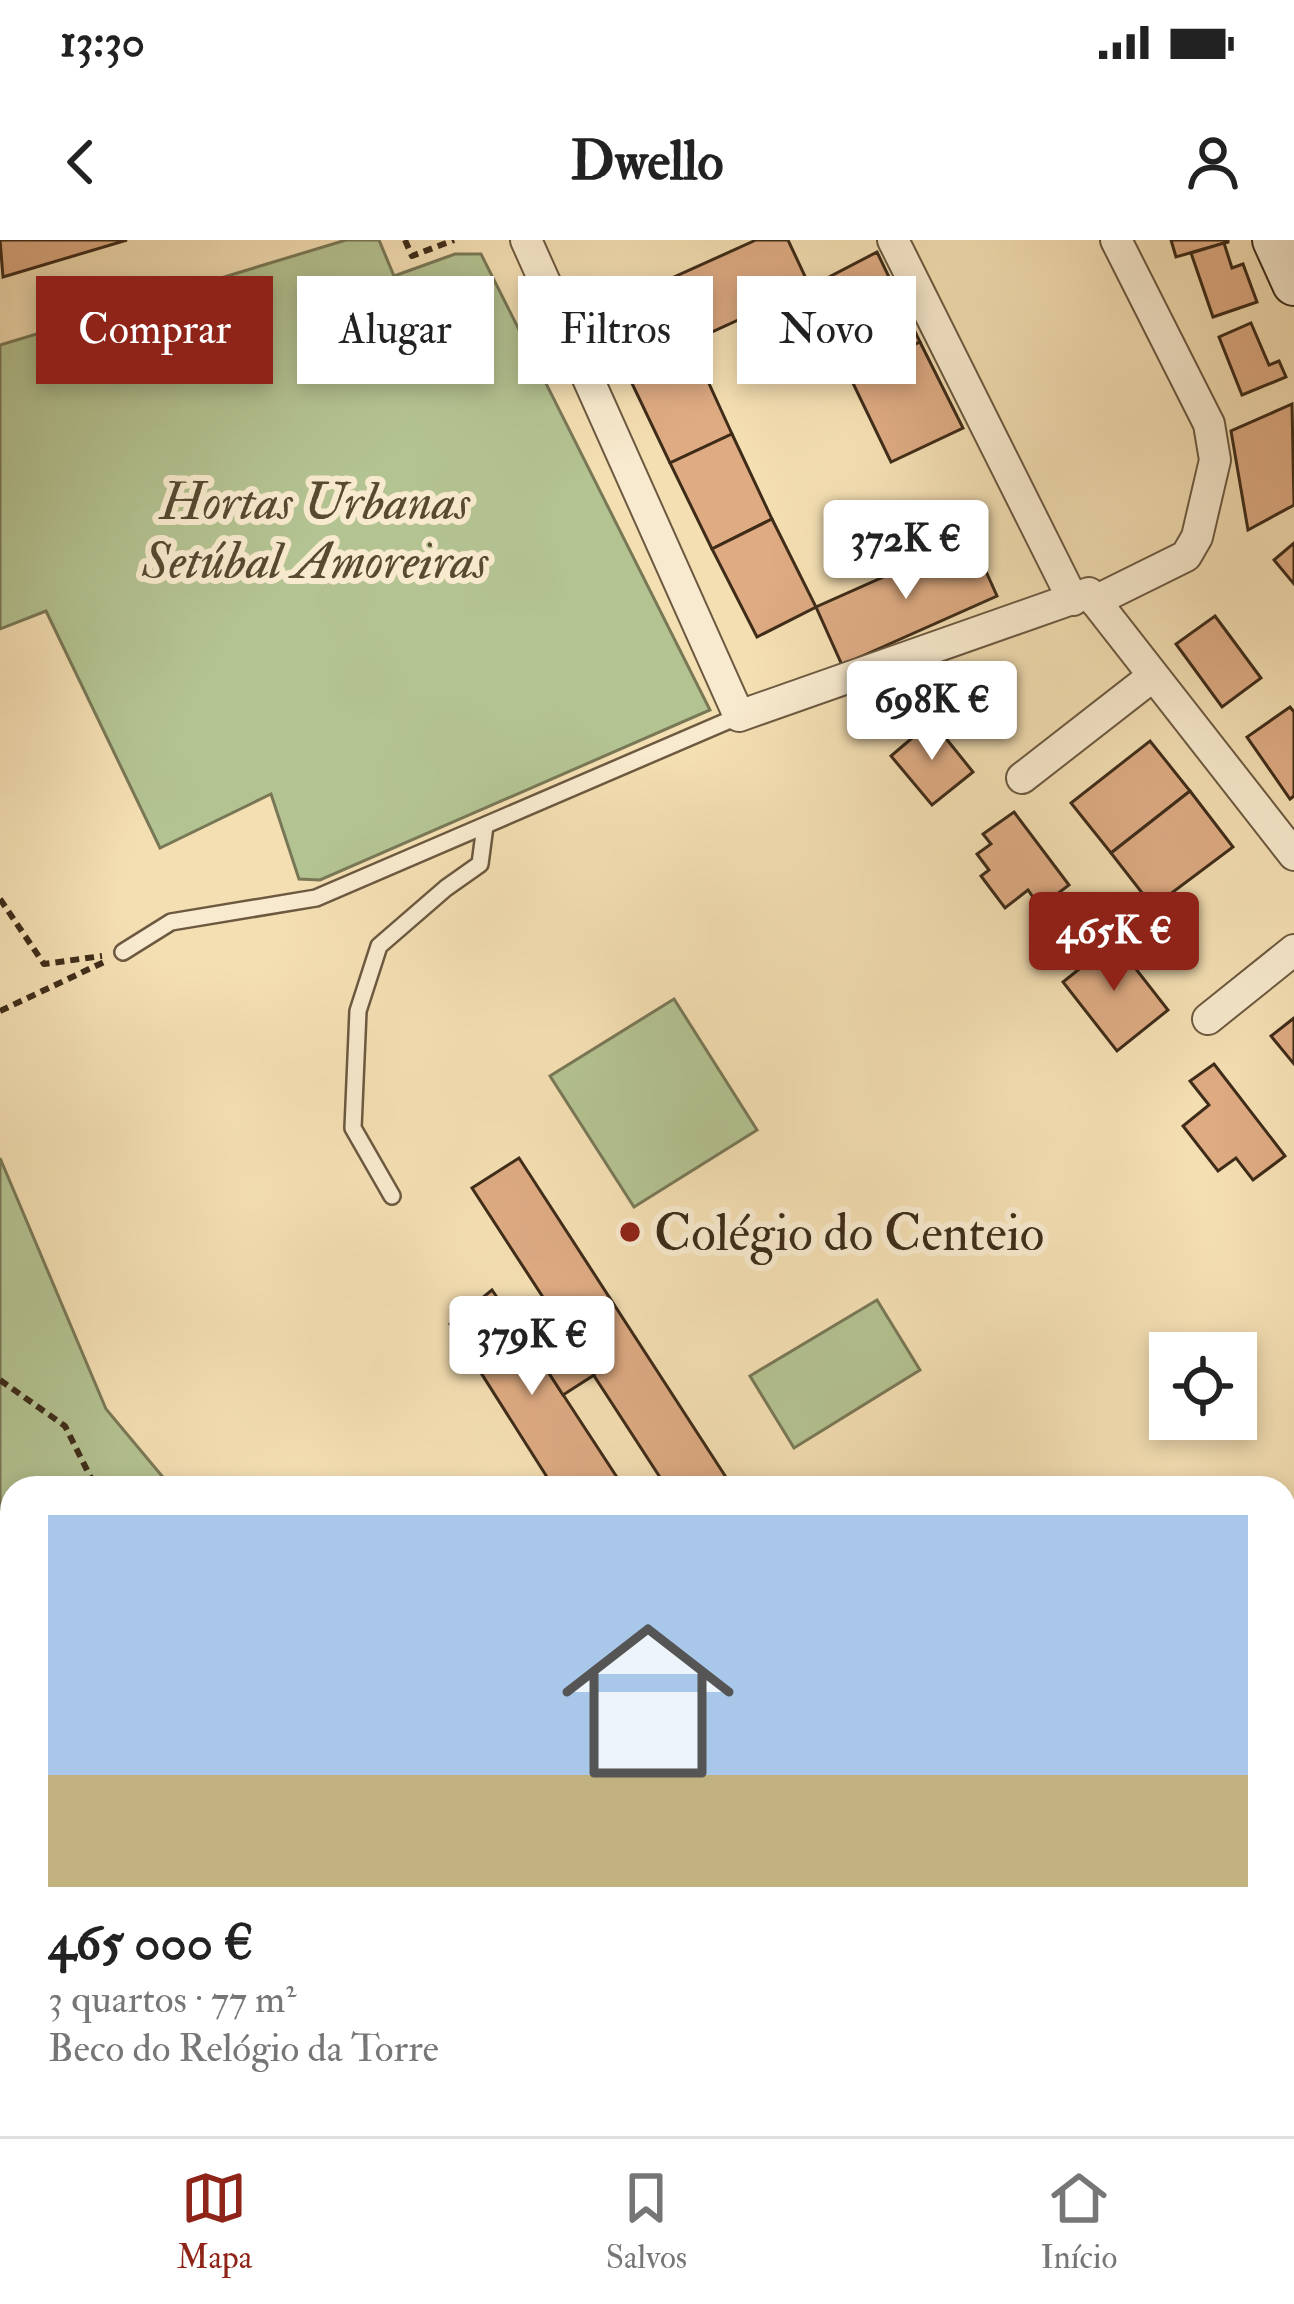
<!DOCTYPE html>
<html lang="pt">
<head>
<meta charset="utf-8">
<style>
  body { margin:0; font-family:"IM FELL Double Pica",serif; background:#f2f2f2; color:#222; height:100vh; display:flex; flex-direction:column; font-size:45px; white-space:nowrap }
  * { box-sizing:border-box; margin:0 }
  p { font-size:39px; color:#767676 }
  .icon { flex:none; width:66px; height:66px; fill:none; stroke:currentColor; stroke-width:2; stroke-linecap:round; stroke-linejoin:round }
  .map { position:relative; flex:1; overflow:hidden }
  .side { position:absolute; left:0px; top:1236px; width:1296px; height:660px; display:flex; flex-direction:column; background:#fff; border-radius:36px 36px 0 0; box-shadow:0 6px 18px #0003 }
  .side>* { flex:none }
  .banner { position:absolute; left:36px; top:36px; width:1224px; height:108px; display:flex; gap:24px }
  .buttons { position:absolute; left:1149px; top:1092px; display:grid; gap:24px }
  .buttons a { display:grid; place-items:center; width:108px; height:108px; border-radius:0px; background:#fff; box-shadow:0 6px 18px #0003; font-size:60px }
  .price { position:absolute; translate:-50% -102px; padding:0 27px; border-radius:12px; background:#fff; color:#222; font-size:39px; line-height:78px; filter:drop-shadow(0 3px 6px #0008) }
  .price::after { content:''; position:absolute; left:50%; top:72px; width:36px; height:27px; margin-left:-18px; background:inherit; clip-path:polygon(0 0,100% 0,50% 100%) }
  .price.active { background:#8f2418; color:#fff }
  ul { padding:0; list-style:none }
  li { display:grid; align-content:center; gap:24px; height:636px; padding:0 48px }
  li span { display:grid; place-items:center; height:372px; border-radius:0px; color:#555 }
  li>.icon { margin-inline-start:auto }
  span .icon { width:216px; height:216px; fill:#fffc; stroke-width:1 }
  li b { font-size:51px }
  .tag { padding:0 42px; border-radius:0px; background:#fff; box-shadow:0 6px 18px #0003; font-size:42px; line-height:108px }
  .tag.active { background:#8f2418; color:#fff }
  .status { display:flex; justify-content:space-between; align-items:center; height:84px; padding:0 60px; background:#fff; direction:ltr }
  .status svg { height:33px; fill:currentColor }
  header { display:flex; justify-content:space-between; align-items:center; height:156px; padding:0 48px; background:#fff; font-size:54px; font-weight:700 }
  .menu { display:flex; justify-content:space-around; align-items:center; height:168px; border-top:3px solid #e0e0e0; background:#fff; font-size:33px; color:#767676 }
  .menu a { display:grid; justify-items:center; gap:6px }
  .menu .active { color:#8f2418 }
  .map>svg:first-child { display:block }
  .green { fill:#b4c392; stroke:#797856; stroke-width:3 }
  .building { fill:#deab83; stroke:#3e2c19; stroke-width:3 }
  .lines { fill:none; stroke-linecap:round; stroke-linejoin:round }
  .lane-casing { stroke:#6c5940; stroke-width:20 }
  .street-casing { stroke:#6c5940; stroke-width:34 }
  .secondary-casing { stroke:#3e2c19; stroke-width:46 }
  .path { stroke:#3e2c19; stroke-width:6; stroke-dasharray:9 6; stroke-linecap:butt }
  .lane { stroke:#f8eace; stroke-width:15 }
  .street { stroke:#f8eace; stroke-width:30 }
  .secondary { stroke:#f8eace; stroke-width:42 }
  .poi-dot { fill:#8f2418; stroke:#f8eace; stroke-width:4.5 }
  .labels { text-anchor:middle; stroke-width:12; stroke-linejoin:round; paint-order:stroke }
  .park-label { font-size:51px; font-style:italic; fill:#564a31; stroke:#f8eace }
  .poi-label { font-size:51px; fill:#3e2c19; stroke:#f8eace; text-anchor:start }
</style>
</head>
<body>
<div class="status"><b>13:30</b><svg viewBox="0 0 49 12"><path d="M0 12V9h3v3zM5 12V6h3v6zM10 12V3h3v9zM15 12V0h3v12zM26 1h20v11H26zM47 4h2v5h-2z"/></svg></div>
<header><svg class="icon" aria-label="back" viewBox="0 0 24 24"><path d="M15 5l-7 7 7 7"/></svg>Dwello<svg class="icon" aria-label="person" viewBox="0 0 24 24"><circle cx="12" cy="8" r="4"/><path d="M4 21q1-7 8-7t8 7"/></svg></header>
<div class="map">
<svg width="1294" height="1896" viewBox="0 0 1294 1896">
  <rect width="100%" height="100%" fill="#f4dfb3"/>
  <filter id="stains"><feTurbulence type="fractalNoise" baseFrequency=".00167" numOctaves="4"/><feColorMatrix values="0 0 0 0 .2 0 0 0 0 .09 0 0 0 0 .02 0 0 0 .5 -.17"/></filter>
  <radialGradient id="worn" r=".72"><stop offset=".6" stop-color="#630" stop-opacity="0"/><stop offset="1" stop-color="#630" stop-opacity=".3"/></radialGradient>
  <g class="green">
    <path d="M346,0H379L394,36L455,14H481L710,470L320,640L299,639L271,554L160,608L46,371L0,389V105Z"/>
    <path d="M674,759L757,890L634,967L550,836Z"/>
    <path d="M0,918L106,1169L172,1248H12V1645L0,1636Z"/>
    <path d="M877,1060L920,1130L794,1208L750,1136Z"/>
    <path d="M1294,1467V1896H1148L1137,1884H1284V1476Z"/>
    <path d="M162,1884H666V1896H167Z"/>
  </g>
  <g class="building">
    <path d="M0,0H127L3,37Z"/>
    <path d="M756,0H788L810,47L690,102L663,42Z"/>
    <path d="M1171,0H1228V2L1176,17Z"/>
    <path d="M1224,3L1232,28L1243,24L1257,62L1213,77L1191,13Z"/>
    <path d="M877,12L920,102L849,135L810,47Z"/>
    <path d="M1251,83L1269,125L1279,121L1286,137L1242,155L1219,97Z"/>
    <path d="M690,102L732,194L670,223L627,133Z"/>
    <path d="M920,102L963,188L891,222L849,135Z"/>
    <path d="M1292,164L1294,265L1248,290L1231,191Z"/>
    <path d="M732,194L772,279L712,309L670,223Z"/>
    <path d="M772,279L816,367L757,397L712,309Z"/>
    <path d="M971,298L997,356L842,425L816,367Z"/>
    <path d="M1294,303V344L1274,320Z"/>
    <path d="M1215,376L1261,438L1222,467L1176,404Z"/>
    <path d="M1290,467L1294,472V556L1290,559L1247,497Z"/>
    <path d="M932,481L973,532L932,565L891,516Z"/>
    <path d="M1150,501L1190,551L1111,613L1071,563Z"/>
    <path d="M1190,551L1233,607L1153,667L1111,613Z"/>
    <path d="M1014,572L1069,645L1040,667L1028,650L1005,668L981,636L989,630L977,614L991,604L983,594Z"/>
    <path d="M1091,700L1104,717L1118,706L1168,770L1117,811L1063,742L1083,726L1073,714Z"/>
    <path d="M1294,778V824L1271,796Z"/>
    <path d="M1214,824L1285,916L1253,940L1236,918L1218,931L1183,886L1209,865L1190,841Z"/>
    <path d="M519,918L733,1248H667L472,948Z"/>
    <path d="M492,1050L545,1127L624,1248H554L450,1084Z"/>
    <path d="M576,1108L594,1135L563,1155L545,1127Z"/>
  </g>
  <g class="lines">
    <g class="lane-casing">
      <g id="lane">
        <path d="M123,712L171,682L316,658L739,476"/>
        <path d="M392,956L353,888L358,771L379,706L446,648L480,624L485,586"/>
      </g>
    </g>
    <g class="street-casing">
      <g id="street">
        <path d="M526,0L739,476L1089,353L1294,615"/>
        <path d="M893,0L1073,360"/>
        <path d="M1095,361L1186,316L1197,297L1215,220L1209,184L1116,0"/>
        <path d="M1022,538L1153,436"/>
        <path d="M1208,779L1294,710"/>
      </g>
    </g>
    <g class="secondary-casing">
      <path id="secondary" d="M1274,0L1294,44"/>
    </g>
    <g class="path">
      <path d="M405,0L412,16L454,0"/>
      <path d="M0,659L44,724L102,716"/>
      <path d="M0,771L104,722"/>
      <path d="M0,1140L65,1186L96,1248"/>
      <path d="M0,1578L12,1587"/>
      <path d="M215,1884L224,1896"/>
      <path d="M491,1884L495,1896"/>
    </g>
    <use href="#lane" class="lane"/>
    <use href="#street" class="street"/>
    <use href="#secondary" class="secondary"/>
  </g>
  <circle class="poi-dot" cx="630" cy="992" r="12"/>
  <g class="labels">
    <g class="park-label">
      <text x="315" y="279">Hortas Urbanas<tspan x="315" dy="59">Setúbal Amoreiras</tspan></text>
    </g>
    <g class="poi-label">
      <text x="654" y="1010">Colégio do Centeio</text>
    </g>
  </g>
  <rect width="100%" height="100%" filter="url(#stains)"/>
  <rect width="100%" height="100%" fill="url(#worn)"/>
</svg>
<div class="buttons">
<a><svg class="icon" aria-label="locate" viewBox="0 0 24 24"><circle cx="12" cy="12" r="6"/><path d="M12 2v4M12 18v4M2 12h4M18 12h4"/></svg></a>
</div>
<b class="price" style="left:906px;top:362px">372K €</b>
<b class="price" style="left:932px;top:523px">698K €</b>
<b class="price active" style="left:1114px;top:754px">465K €</b>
<b class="price" style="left:532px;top:1158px">379K €</b>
<div class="banner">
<a class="tag active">Comprar</a>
<a class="tag">Alugar</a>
<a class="tag">Filtros</a>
<a class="tag">Novo</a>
</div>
<section class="side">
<ul>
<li><span style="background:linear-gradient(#a9c7e8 70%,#c2b280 0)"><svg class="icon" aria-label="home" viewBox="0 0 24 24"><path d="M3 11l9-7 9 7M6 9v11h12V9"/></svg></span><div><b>465 000 €</b><p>3 quartos · 77 m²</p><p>Beco do Relógio da Torre</p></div></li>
</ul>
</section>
</div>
<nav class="menu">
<a class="active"><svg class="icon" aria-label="map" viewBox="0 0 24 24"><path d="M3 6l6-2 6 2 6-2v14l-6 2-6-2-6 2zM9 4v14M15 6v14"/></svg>Mapa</a>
<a><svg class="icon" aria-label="saved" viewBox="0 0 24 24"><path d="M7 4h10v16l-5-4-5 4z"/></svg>Salvos</a>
<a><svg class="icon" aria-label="home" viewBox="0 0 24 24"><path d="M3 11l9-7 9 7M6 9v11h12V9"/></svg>Início</a>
</nav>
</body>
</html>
